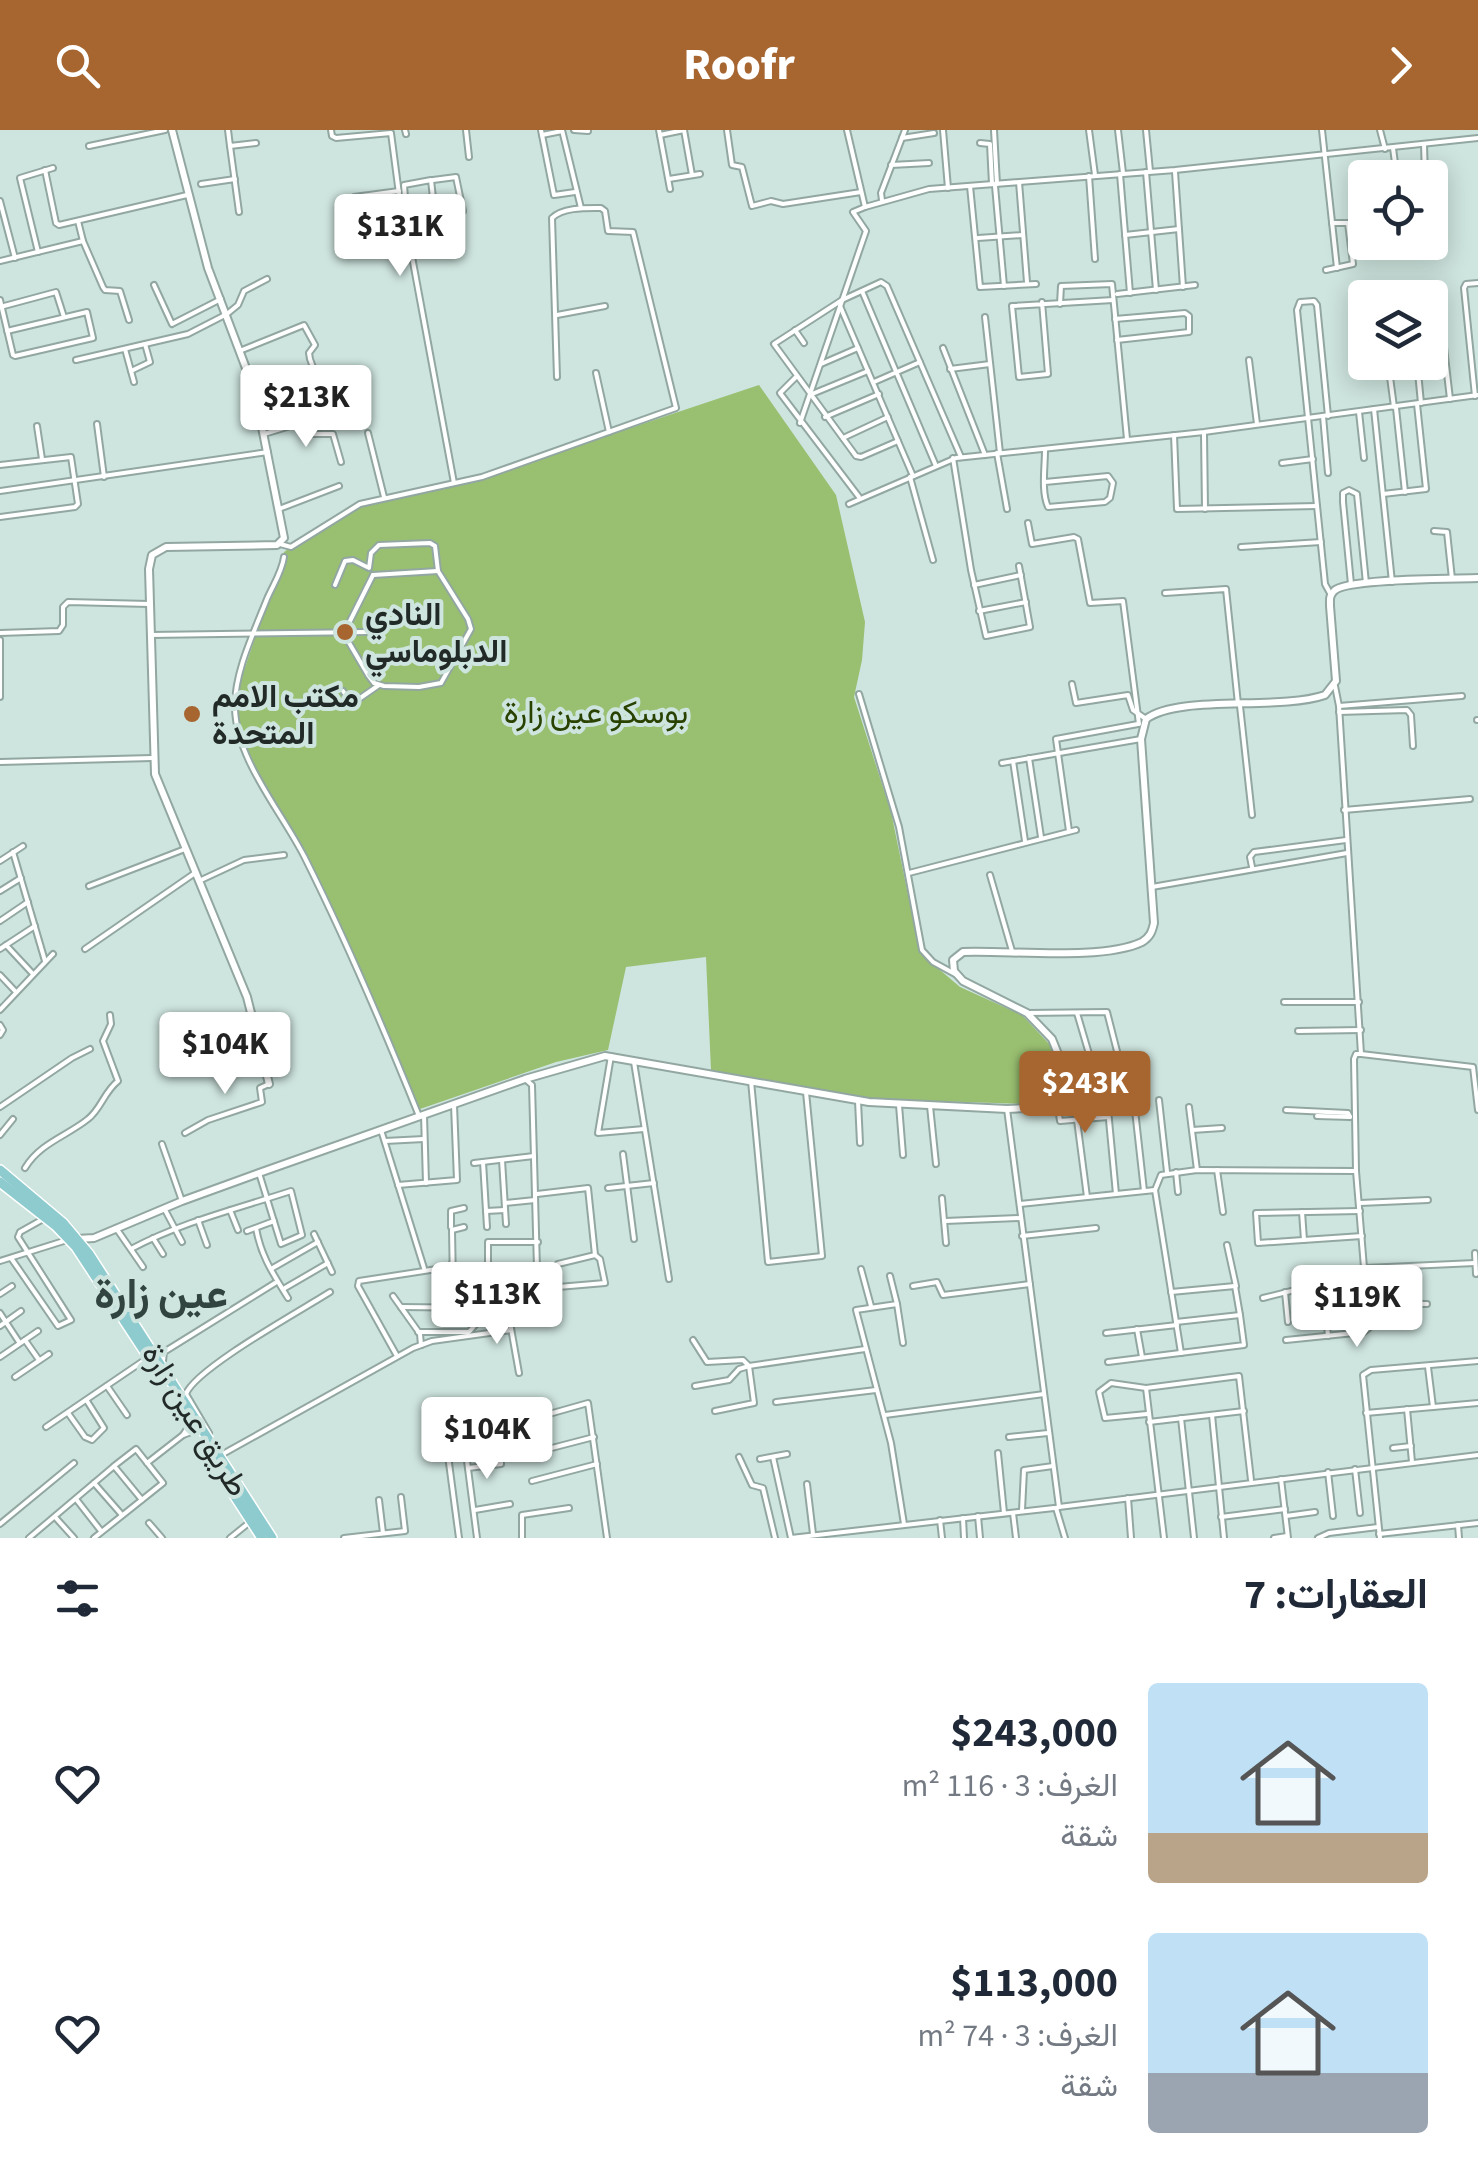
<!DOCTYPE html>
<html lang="ar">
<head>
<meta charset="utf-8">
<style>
  body { margin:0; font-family:"Source Sans 3",Vazirmatn,sans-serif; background:#f6f6f7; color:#1f2937; direction:rtl; height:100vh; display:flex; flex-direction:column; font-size:38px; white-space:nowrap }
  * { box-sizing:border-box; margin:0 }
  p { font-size:32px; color:#747a83 }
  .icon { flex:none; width:55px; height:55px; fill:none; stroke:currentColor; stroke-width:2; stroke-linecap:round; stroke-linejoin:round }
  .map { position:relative; height:1408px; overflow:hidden; direction:ltr }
  .side { display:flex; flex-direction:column; background:#fff; flex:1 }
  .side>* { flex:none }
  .fabs { position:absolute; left:1348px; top:30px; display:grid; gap:20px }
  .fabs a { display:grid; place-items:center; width:100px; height:100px; border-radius:10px; background:#fff; box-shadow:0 5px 25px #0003; font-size:50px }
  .price { position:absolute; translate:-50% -85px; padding:0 22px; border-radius:10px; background:#fff; color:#222; font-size:32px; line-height:65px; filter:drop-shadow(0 2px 5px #0008) }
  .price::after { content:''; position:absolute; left:50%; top:60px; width:30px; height:22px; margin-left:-15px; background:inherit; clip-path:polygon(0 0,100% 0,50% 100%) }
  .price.selected { background:#a76630; color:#fff }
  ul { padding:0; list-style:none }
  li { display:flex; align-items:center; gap:30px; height:250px; padding:0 50px }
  li span { display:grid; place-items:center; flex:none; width:280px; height:200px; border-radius:10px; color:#555 }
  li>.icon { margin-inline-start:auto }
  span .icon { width:120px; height:120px; fill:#fffc; stroke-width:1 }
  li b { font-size:42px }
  h2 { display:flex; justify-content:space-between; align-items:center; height:120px; padding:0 50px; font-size:42px }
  header { display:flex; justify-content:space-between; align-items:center; height:130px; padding:0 50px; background:#a76630; color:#fff; font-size:45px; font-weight:800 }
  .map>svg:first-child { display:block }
  .green { fill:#99bf70 }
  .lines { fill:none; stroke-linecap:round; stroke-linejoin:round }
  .minor-casing { stroke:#92a7a1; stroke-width:8 }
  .secondary-casing { stroke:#92a7a1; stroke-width:10 }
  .primary-casing { stroke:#fff; stroke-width:12 }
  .minor { stroke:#fff; stroke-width:4 }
  .secondary { stroke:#fff; stroke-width:6 }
  .primary { stroke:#8ecbcf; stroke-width:9 }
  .poi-dot { fill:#a76630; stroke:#cee4de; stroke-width:4 }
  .labels { text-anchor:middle; stroke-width:8; stroke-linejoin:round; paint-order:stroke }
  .poi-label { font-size:32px; font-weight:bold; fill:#222a28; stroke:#cee4de; text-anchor:start }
  .park-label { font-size:32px; fill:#2a4200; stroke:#cee4de }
  .street-label { font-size:32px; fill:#222a28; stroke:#cee4de }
  .district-label { font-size:42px; font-weight:bold; fill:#324440; stroke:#cee4de }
</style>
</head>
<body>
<header><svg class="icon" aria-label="forward" viewBox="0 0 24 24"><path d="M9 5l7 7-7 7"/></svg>Roofr<svg class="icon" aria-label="search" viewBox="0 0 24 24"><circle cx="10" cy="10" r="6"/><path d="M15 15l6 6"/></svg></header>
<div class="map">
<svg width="1478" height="1408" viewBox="0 0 1478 1408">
  <rect width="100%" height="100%" fill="#cee4de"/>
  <path class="green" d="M759,255L836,365L865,492L862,530L854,567L891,682L920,823L960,857L1022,885L1052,917L1055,946L1045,962L1022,974L871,969L711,940L706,827L626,837L608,920L556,932L420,979L278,677L243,623L233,573L284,422L324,395L372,371L477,349Z"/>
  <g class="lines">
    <g class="minor-casing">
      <g id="minor">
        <path d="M228,0L230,16L256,13"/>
        <path d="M331,0L332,6L336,8L391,3L404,102L408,105"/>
        <path d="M405,0L406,4"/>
        <path d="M466,0L469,27"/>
        <path d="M541,0L554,65L575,62"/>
        <path d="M562,0L581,78"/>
        <path d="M574,0L588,1"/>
        <path d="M659,0L670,59"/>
        <path d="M727,0L732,35L742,37L752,76L771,71L783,74L861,62"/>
        <path d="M847,0L865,77L929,59L1175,40L1478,8"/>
        <path d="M943,0L948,58"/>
        <path d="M994,0L997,54"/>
        <path d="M1089,0L1095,45"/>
        <path d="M1118,0L1123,43"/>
        <path d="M1146,0L1150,41"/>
        <path d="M1322,0L1337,138"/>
        <path d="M1380,0L1385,19"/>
        <path d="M542,5L562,1"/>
        <path d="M660,5L684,0L692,45"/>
        <path d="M902,8L934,3"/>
        <path d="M980,13L990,14L992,54"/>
        <path d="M1424,14L1425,48"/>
        <path d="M89,16L165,0"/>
        <path d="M230,16L239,82"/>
        <path d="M1393,18L1397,48"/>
        <path d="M891,35L929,33"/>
        <path d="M45,40L56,93L59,95L187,65"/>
        <path d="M1396,40L1425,38"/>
        <path d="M1146,42L1156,160"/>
        <path d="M1175,42L1183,157"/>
        <path d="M1120,44L1130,163"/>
        <path d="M1089,46L1095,129"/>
        <path d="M669,49L700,44"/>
        <path d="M1019,52L1027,152"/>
        <path d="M201,54L235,49"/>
        <path d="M970,56L980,157L1036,154"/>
        <path d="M995,56L1004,156"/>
        <path d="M882,70L881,63L905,0"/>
        <path d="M0,71L15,128"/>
        <path d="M1430,78L1437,122"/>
        <path d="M351,83L350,72L354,67L399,61"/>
        <path d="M435,86L431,50L404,55L408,105L454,353"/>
        <path d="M78,91L83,111L103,157L105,160L120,161L129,190"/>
        <path d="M406,91L463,81L456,47L433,50"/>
        <path d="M1125,105L1179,99"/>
        <path d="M978,108L1023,105"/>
        <path d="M1401,112L1406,126L1440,122"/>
        <path d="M38,122L20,48L53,38"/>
        <path d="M1423,124L1426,112"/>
        <path d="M0,131L83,111"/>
        <path d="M1326,140L1353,134L1348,93H1332"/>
        <path d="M154,155L172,194L221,169"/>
        <path d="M862,161L936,336"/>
        <path d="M1117,164L1195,155"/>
        <path d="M1382,168L1383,161L1437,157L1450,269"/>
        <path d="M0,170L13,225L15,226L93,208L87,182L7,201"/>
        <path d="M1042,172L1048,244L1019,247L1012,176L1113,170"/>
        <path d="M1060,174L1061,156L1112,154L1127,309"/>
        <path d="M4,176L56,162L64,187"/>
        <path d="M840,176L913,346"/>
        <path d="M557,185L605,176"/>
        <path d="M985,187L1000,323"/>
        <path d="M1115,189L1185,183L1189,186V202L1117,210"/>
        <path d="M795,200L804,213"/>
        <path d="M943,218L985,325"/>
        <path d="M125,219L134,252"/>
        <path d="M242,220L304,195L315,215L309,223L310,229L323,265"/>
        <path d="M76,230L188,204L227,184L238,175L244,161L267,149"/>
        <path d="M1249,230L1257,294"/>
        <path d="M1388,232L1394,277"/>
        <path d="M1417,232L1421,273"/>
        <path d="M821,234L858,218"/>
        <path d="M950,239L990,234"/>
        <path d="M131,241L150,232L145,214"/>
        <path d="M596,243L609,302"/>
        <path d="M796,247L780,263L859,367"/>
        <path d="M874,252L920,232"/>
        <path d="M812,264L868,241"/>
        <path d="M1475,266L1464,158L1466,154L1478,153"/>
        <path d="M310,273L314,284L310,290L313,304H333L341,332"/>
        <path d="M1396,278L1405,362"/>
        <path d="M1374,279L1392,452"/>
        <path d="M1359,282L1364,328"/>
        <path d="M1323,286L1328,343"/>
        <path d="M1328,286L1317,175L1314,171L1300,172L1297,180L1325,454L1331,465"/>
        <path d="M825,287L879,264"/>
        <path d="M800,293L866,101L853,82L865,77"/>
        <path d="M97,294L104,347"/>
        <path d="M37,296L42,329"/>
        <path d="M368,303L384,367"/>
        <path d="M264,304L310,290"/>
        <path d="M1204,304L1205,379"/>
        <path d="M1174,305L1177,379L1317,376"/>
        <path d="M843,308L888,287"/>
        <path d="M898,311L861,327L856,326L774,214L842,170L881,152L887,156L961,327"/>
        <path d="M997,323L1007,379"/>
        <path d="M953,328L971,440L986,506L1030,497L1019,436"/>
        <path d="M1282,333L1313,329"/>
        <path d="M0,335L71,327L78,374L75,377L0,387"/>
        <path d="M910,347L933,430"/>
        <path d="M1045,352L1108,346L1113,353L1110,368L1105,372L1048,377C1041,361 1045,338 1045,320"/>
        <path d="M0,361L268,322"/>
        <path d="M1383,364L1426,359L1417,274"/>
        <path d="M849,374L956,328L1204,302L1478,265"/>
        <path d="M279,379L339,356"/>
        <path d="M1028,393L1032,414L1074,407L1078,409L1090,473L1123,471L1139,594"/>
        <path d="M1434,401L1447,402L1452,449"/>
        <path d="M280,414L291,417L360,374L482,347L676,278L633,102L608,101L605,81L601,78C586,78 563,77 552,88L557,247"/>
        <path d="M1241,417L1321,412"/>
        <path d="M284,427C282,442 273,455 267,469C254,502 234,543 235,578C236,630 282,682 305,728C347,812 384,899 419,986"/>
        <path d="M369,438L371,423L379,415L430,413L435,416L438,441L468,489L471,499L441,553L419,557L384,556L374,553L368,545L348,511L347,497L373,445"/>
        <path d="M373,445L438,441"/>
        <path d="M1351,454L1343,372V363L1349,360L1357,364L1366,453"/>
        <path d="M335,455L345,431L353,430L367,437"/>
        <path d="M974,455L1021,445"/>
        <path d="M1165,463L1226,459L1238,574"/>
        <path d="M979,481L1026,472"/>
        <path d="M0,503L59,501L63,495V477L68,472L149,474"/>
        <path d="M150,505L367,502"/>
        <path d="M0,510V567"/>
        <path d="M1072,554L1076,573L1128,565L1133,580L1146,589"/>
        <path d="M343,561L349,570L356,571L379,555"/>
        <path d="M859,564L899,697L922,820L933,832L955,844"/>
        <path d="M1240,576L1252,685"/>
        <path d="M1339,576L1462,566"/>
        <path d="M1339,582L1407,580L1411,585L1413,616"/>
        <path d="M1477,590H1478"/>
        <path d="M1029,628L1041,707"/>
        <path d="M1013,631L1025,711"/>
        <path d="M0,632L152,628"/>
        <path d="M1002,633L1141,609"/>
        <path d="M1344,680L1470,669"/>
        <path d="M1069,701L1056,609L1138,594"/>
        <path d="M13,722L45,831"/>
        <path d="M0,731L23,716"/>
        <path d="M1252,737L1250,727L1254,722L1346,710"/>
        <path d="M909,743L1076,700"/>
        <path d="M990,745L1012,821"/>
        <path d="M199,751L244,730L284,725"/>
        <path d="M89,756L185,719"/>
        <path d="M1152,757L1347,723"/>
        <path d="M0,761L21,748"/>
        <path d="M0,791L28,772"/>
        <path d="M6,815L33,844"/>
        <path d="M0,819L35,796"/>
        <path d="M85,819L195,743"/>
        <path d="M0,845L16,862"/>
        <path d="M1284,872H1359"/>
        <path d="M0,880L53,824"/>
        <path d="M1027,883L1107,882L1120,933L1061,935"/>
        <path d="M1077,883L1092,934"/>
        <path d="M0,895L3,900L0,905"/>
        <path d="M1298,901L1361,900"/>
        <path d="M208,923L254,907"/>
        <path d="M1361,924L1473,937L1478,980"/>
        <path d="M611,926L598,1003L644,999"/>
        <path d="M634,932L669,1149"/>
        <path d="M751,951L768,1132L822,1126L806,962"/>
        <path d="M1053,965L1107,969L1116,1064"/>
        <path d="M1056,965L1060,991L1108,987"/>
        <path d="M1159,970L1167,1042"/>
        <path d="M858,971L860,1013"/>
        <path d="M1134,971L1144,1061"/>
        <path d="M899,975L903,1025"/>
        <path d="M930,976L936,1034"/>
        <path d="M0,977L72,928L90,919"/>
        <path d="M1189,977L1197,1040"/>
        <path d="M1007,979L1059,1377L1056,1378L1065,1408"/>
        <path d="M1286,980L1348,983L1350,987"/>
        <path d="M424,985L426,1053"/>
        <path d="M1317,986L1350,987"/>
        <path d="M1077,990L1087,1067"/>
        <path d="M381,1000L424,1138"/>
        <path d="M1192,1000L1222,998"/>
        <path d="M185,1003L208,990L262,972L260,958L269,954"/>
        <path d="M0,1005L13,989"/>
        <path d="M385,1011L424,1009"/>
        <path d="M162,1014L182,1071"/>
        <path d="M623,1024L634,1109"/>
        <path d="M502,1030L506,1094"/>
        <path d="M483,1032L487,1097"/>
        <path d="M474,1033L534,1026"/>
        <path d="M25,1038C40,1013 67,1006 88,989C101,979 104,962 118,951L103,911L111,894L110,885"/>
        <path d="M1217,1040L1223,1082"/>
        <path d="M1176,1042L1178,1062"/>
        <path d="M398,1055L457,1050L454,975"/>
        <path d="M608,1058L654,1053"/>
        <path d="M537,1064L588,1058L595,1125"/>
        <path d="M942,1068L946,1113"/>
        <path d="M505,1073L535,1070"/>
        <path d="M1360,1073L1428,1070"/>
        <path d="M1020,1074L1155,1060"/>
        <path d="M164,1078L182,1112"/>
        <path d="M230,1080L238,1100"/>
        <path d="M486,1081L505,1080"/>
        <path d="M1360,1081L1256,1083L1258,1113L1362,1106"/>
        <path d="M1302,1082L1304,1110"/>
        <path d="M198,1090L207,1115"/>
        <path d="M945,1091L1020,1088"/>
        <path d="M451,1097V1081L464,1078"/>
        <path d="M116,1098L143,1137"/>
        <path d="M256,1098C261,1127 274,1145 288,1168"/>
        <path d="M247,1101L274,1091"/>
        <path d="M314,1104L332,1142"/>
        <path d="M1022,1106L1096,1098"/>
        <path d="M153,1108L163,1124"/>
        <path d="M1227,1115L1236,1156"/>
        <path d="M131,1119C182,1092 236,1079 291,1061L302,1105L281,1114L259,1043"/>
        <path d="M1475,1123L1476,1144"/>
        <path d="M11,1128L58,1196L71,1190L18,1107L20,1102L45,1088"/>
        <path d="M0,1131L67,1110"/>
        <path d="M558,1134L595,1125L600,1129L605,1153L558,1157"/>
        <path d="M1365,1138L1475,1133"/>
        <path d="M271,1139L318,1112"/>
        <path d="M488,1139H537L532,955L525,949"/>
        <path d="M861,1139L871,1176"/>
        <path d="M890,1146L897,1174L856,1180L891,1313L904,1394"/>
        <path d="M453,1155L452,1100L464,1097"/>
        <path d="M913,1156L937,1152L943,1165L1030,1154"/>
        <path d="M285,1158L328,1133"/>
        <path d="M1171,1162L1235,1156L1240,1185"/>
        <path d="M1285,1162L1288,1192"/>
        <path d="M522,1163L540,1145L537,1139"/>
        <path d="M0,1164L12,1156"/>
        <path d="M488,1165V1112H538"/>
        <path d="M393,1166L420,1204L421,1215"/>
        <path d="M1263,1168L1319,1154L1366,1147"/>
        <path d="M1368,1173L1427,1174"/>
        <path d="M897,1174L903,1213"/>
        <path d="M401,1177L490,1178L469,1202H418"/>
        <path d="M0,1183L19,1212"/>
        <path d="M509,1187L519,1243"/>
        <path d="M0,1196L21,1181"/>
        <path d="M1137,1199L1142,1227"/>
        <path d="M1106,1203L1177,1195"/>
        <path d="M1328,1206L1325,1175L1368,1171"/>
        <path d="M25,1210L39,1230"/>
        <path d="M693,1210L707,1232L743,1230L749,1236L754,1273L715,1281"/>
        <path d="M1286,1210L1364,1202L1369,1198L1356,1041L1354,929L1356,924H1361L1339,576L1335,556"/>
        <path d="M1181,1223L1155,1060L1161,1045L1197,1040L1354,1041"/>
        <path d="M397,1226L358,1156L359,1151L450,1137L452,1133"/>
        <path d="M0,1227L38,1201"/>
        <path d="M163,1231L164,1222L275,1153"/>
        <path d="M1108,1232L1244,1215L1240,1185L1176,1192"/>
        <path d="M1428,1237L1433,1277"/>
        <path d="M15,1247L49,1224"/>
        <path d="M107,1256L127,1285"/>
        <path d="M695,1256L729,1250L739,1239L749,1236L865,1219"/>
        <path d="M1146,1258L1111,1253L1099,1262L1105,1288L1147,1284"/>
        <path d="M776,1272L876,1260"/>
        <path d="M1407,1279L1412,1332"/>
        <path d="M68,1283L85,1307L92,1310L104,1298L87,1271"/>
        <path d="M1366,1283L1478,1273"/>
        <path d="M885,1285L1044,1264"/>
        <path d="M1212,1285L1224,1408"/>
        <path d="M535,1288L588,1273L607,1408"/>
        <path d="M1181,1288L1194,1408"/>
        <path d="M1149,1292L1244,1281"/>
        <path d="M46,1297L149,1227"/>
        <path d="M463,1300L477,1408"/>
        <path d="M209,1303L186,1264C195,1239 300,1181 330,1162"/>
        <path d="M183,1305L194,1301"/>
        <path d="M1009,1307L1048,1303"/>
        <path d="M464,1312L509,1307"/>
        <path d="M447,1318L459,1408"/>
        <path d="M1393,1318L1411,1316"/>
        <path d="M998,1323L1004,1383"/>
        <path d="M221,1325L413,1218L432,1211L511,1200"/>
        <path d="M517,1327L594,1307"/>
        <path d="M739,1327L752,1355L763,1358L775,1408"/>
        <path d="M773,1327L791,1408"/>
        <path d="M760,1329L787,1324"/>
        <path d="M147,1333L183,1305L190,1294"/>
        <path d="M468,1338L501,1334L499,1308"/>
        <path d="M1355,1339L1360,1383"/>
        <path d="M1328,1342L1333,1386"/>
        <path d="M1281,1349L1288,1408"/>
        <path d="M532,1351L597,1334"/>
        <path d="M94,1353L122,1385"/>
        <path d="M807,1354L813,1404"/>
        <path d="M1128,1368L1131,1408"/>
        <path d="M76,1369L101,1401"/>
        <path d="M379,1370L383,1403"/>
        <path d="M1059,1377L1478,1325"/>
        <path d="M475,1380L510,1374"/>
        <path d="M1022,1380L1024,1340L1053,1336"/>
        <path d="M1013,1383L1016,1408"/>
        <path d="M978,1386L980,1408"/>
        <path d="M1286,1386L1315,1382"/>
        <path d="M55,1387L74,1408"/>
        <path d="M1221,1387L1285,1379"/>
        <path d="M963,1388L964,1408"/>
        <path d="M940,1390L942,1408"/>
        <path d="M149,1393L162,1408"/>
        <path d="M0,1394L74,1333"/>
        <path d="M1458,1395L1459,1408"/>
        <path d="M1379,1404L1478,1393"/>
        <path d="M29,1408L113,1337"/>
        <path d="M94,1408L163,1353L136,1319L114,1336L142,1370"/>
        <path d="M230,1408L250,1392"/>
        <path d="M344,1408L405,1401L401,1367"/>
        <path d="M522,1408V1385L569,1378"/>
        <path d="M791,1408L1054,1378"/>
        <path d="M1164,1408L1146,1258L1239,1246L1251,1350"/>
        <path d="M1274,1408L1287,1406"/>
        <path d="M1318,1408L1329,1403L1378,1397"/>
        <path d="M1380,1408L1363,1245L1371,1240L1478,1231"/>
      </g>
    </g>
    <g class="secondary-casing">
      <g id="secondary">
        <path d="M172,0L208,138L255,262L284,408L277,415L166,417L152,425L149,439L155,644L247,867L269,954"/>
        <path d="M77,1109L94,1108L182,1071L259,1043L525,949L605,926L869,972L1007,979L1027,978L1042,972L1054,960L1060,944V929L1052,909L1027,883L963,851L954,841L953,830L963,822C1009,820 1102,831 1142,812C1150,807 1152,802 1154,793L1141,609L1146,589C1180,564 1278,581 1325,565L1336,551L1330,476C1330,470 1329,466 1334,461C1346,448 1455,449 1478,448"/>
      </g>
    </g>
    <g class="primary-casing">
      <g id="primary">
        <path d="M0,1040L63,1093L89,1124L272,1408"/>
        <path d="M0,1052L56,1096L76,1117L162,1248"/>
        <path d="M225,1351L262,1408"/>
      </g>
    </g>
    <use href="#minor" class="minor"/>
    <use href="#secondary" class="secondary"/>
    <use href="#primary" class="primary"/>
  </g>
  <g class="poi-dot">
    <circle cx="345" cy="502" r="10"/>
    <circle cx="192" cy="584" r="10"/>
  </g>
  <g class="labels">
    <g class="poi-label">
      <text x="365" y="495">النادي<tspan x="365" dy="37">الدبلوماسي</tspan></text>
      <text x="212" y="577">مكتب الامم<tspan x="212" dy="37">المتحدة</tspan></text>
    </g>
    <g class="park-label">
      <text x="596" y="593">بوسكو عين زارة</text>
    </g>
    <g class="street-label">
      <text transform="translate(196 1290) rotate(58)" y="11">طريق عين زارة</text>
    </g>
    <g class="district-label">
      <text x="161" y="1178">عين زارة</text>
    </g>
  </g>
</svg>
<div class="fabs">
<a><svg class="icon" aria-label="locate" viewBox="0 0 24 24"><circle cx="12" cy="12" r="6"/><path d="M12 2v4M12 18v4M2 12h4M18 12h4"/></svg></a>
<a><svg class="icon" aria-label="layers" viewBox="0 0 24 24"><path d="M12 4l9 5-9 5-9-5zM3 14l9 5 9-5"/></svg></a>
</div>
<b class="price" style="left:400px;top:149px">$131K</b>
<b class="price" style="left:306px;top:320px">$213K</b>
<b class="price" style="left:225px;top:967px">$104K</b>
<b class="price selected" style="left:1085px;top:1006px">$243K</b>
<b class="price" style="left:497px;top:1217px">$113K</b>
<b class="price" style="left:1357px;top:1220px">$119K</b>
<b class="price" style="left:487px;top:1352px">$104K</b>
</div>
<section class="side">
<h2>العقارات: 7<svg class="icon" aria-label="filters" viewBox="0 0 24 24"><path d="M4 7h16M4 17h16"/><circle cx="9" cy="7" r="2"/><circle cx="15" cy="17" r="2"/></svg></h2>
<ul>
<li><span style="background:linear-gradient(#bfe0f5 75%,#b9a48a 0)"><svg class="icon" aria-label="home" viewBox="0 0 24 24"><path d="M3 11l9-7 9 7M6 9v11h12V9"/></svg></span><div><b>$243,000</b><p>الغرف: 3 · 116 m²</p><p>شقة</p></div><svg class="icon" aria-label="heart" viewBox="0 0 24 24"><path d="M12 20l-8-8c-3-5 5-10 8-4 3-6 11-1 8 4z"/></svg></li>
<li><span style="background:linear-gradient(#bfe0f5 70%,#9aa5b1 0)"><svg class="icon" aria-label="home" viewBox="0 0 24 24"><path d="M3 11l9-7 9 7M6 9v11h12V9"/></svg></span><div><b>$113,000</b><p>الغرف: 3 · 74 m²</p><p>شقة</p></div><svg class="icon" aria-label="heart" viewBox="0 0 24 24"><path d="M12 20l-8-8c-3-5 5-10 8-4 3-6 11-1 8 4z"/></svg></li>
</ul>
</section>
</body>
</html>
